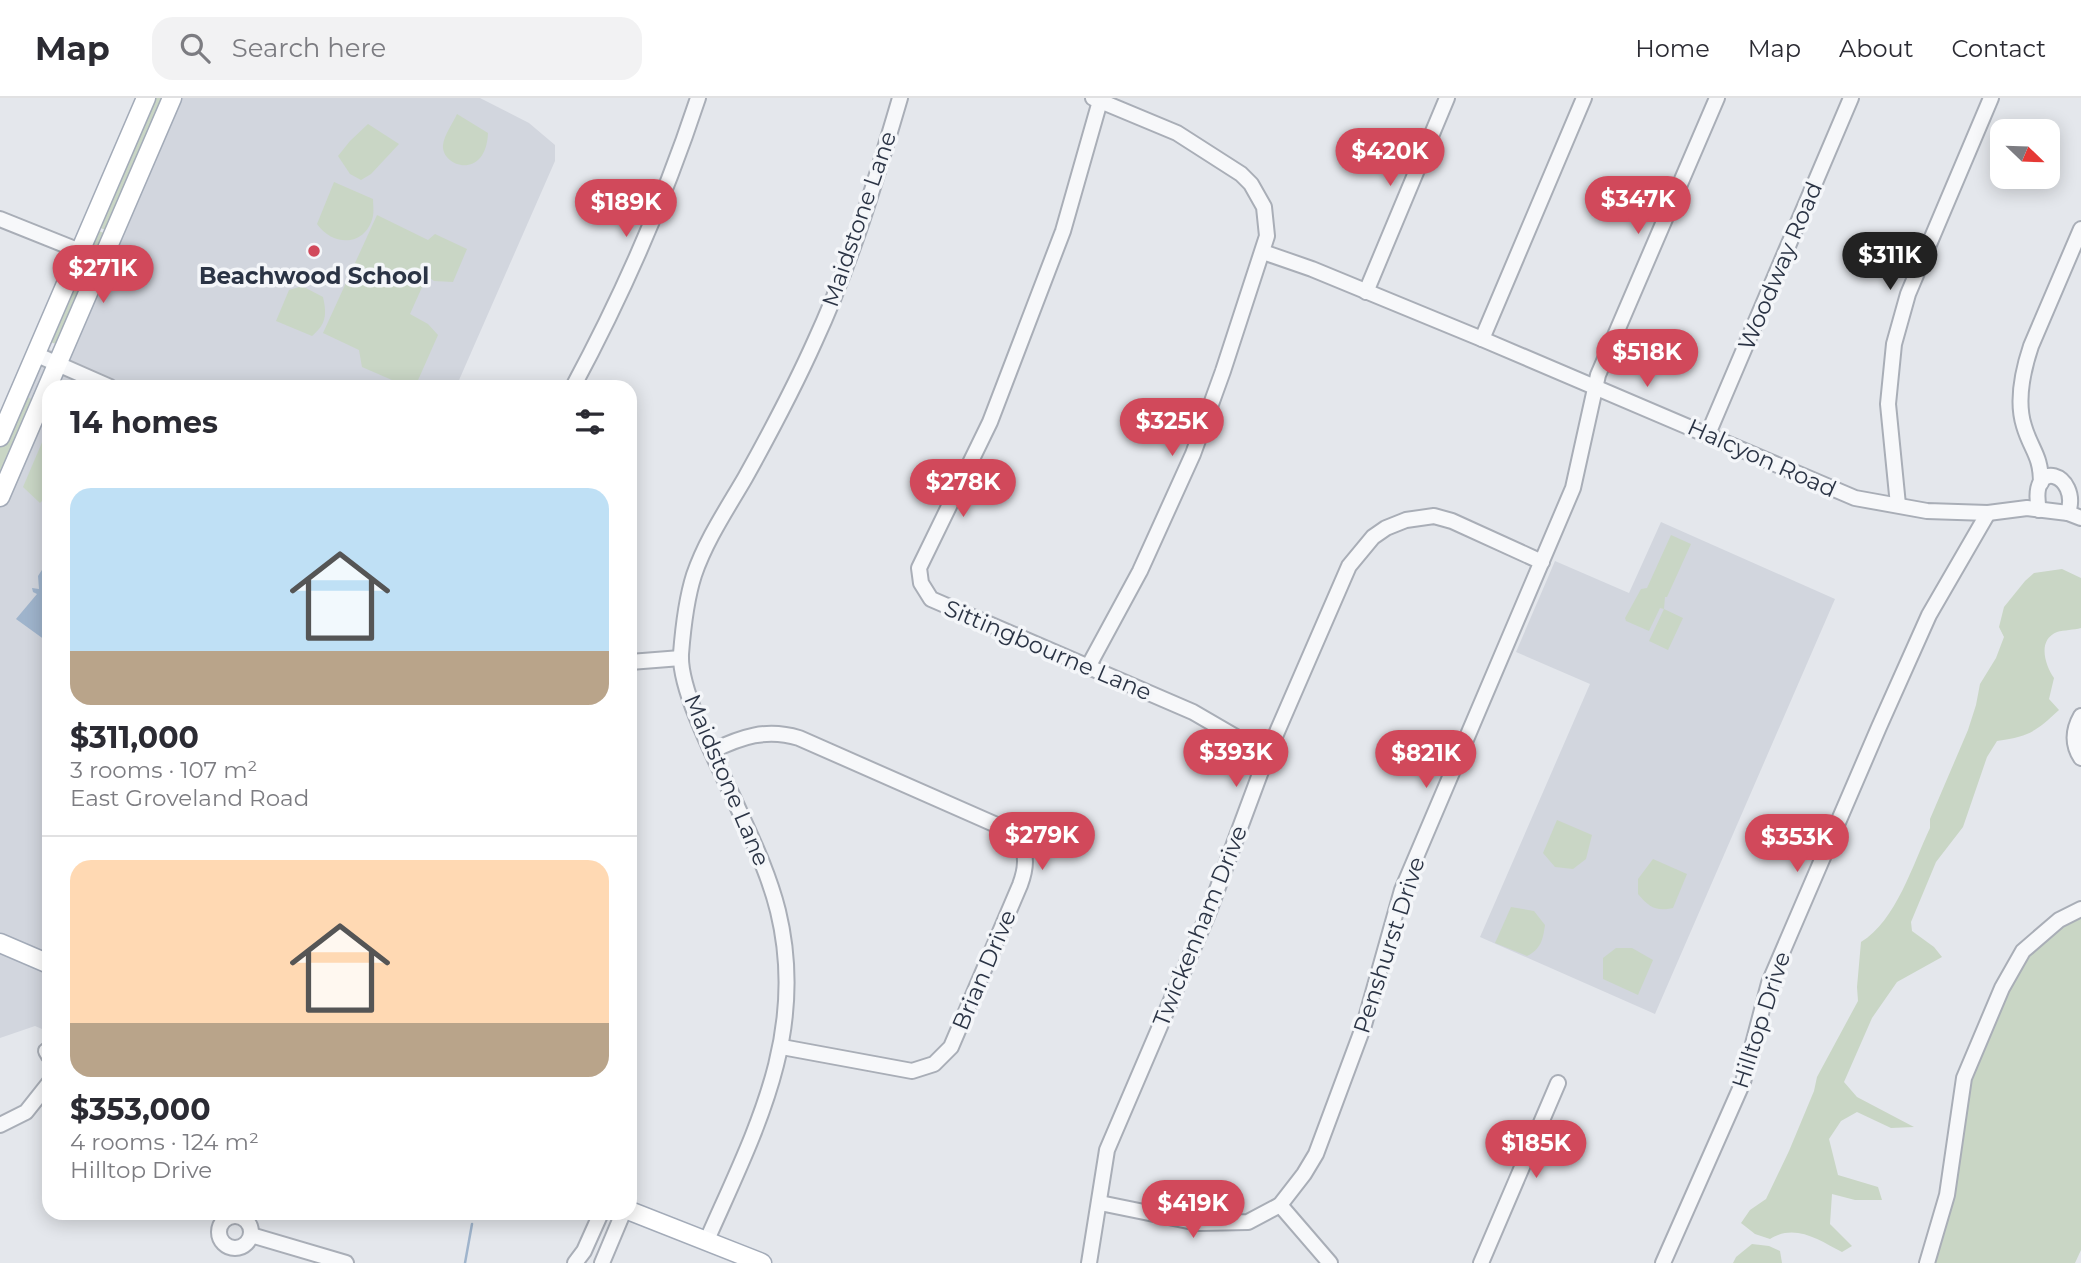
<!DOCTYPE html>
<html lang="en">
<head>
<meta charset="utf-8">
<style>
  body { margin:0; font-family:Montserrat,sans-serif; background:#f2f2f3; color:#2b2b33; height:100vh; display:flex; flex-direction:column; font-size:26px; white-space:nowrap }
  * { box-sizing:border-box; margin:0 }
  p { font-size:23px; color:#7c7c81 }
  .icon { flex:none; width:38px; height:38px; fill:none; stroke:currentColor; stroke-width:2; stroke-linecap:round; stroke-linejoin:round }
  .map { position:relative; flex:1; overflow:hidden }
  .side { position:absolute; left:42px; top:282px; width:595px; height:840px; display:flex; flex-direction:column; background:#fff; border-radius:21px; box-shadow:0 4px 18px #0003 }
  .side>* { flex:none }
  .needle { width:46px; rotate:113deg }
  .tools { position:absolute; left:1990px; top:21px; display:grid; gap:14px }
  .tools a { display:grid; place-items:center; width:70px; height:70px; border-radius:14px; background:#fff; box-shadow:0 4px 18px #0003; font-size:35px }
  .price { position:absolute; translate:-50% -60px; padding:0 16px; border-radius:24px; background:#d1495b; color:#fff; font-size:23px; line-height:46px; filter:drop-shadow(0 2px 4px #0008) }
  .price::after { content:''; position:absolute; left:50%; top:42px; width:21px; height:16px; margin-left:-10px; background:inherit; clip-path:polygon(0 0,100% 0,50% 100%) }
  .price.selected { background:#222; color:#fff }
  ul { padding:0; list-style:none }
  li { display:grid; align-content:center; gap:14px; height:371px; padding:0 28px }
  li+li { border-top:2px solid #e1e1e2 }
  li span { display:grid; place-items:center; height:217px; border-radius:21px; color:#555 }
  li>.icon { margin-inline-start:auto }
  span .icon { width:126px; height:126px; fill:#fffc; stroke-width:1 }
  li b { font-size:30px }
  h2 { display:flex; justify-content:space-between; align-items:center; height:84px; padding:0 28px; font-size:30px }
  header { display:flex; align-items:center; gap:42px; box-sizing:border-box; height:98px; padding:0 35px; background:#fff; border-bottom:2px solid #e1e1e2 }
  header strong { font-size:33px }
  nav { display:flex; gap:38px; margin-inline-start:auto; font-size:24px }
  .search { width:490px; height:63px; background:#f2f2f3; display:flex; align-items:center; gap:18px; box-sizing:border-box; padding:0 24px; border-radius:21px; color:#7c7c81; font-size:26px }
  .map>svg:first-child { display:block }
  .built { fill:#d2d6de }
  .green { fill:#c9d6c5 }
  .water { fill:#9fb4cc }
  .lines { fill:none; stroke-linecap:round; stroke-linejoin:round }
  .stream { stroke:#9fb4cc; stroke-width:2.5 }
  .minor-casing { stroke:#a9aeb7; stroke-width:18 }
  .major-casing { stroke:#a3abb8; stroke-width:21 }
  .minor { stroke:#f7f8fa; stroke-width:14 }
  .major { stroke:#fff; stroke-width:18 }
  .poi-dot { fill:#d1495b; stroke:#f4f6f9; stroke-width:2.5 }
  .labels { text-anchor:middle; stroke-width:7; stroke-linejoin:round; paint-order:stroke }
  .street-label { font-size:23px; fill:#2b3445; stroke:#f4f6f9 }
  .poi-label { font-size:23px; font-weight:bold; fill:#2b3445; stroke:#f4f6f9 }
</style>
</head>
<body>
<header>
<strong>Map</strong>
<div class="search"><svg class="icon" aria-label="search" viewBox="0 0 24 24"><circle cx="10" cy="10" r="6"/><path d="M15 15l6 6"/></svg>Search here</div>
<nav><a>Home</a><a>Map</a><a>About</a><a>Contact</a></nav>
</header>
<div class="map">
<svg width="2081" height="1165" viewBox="0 0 2081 1165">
  <rect width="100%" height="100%" fill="#e4e7ec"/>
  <g class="built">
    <path d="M181,0H480L529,25L555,47V63L456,289H49V934L35,928L0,940V322L32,244L67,259Z"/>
    <path d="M1661,424L1835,501L1655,916L1480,839L1590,586L1516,554L1555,463L1629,495Z"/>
  </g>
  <g class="green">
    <path d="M151,0H167L110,134L96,128Z"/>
    <path d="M457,16L488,35C486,83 441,69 443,47C444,37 453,25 457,16Z"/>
    <path d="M368,26L399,46L371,76L361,82L350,76L338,58L350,43Z"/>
    <path d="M334,84L373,101C373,106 374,113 373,118C366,149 333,149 317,126Z"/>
    <path d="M377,117L428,142L435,136L467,151L453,184L434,183L427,178L410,216L428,226L438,237L415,289H408L362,269L359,252L323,235Z"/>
    <path d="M95,131L108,137L59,247L50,244Z"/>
    <path d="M302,188L323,199C327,217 326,226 312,238L276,223L289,192Z"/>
    <path d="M23,297L36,303L0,387V350Z"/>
    <path d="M49,328V396L40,405L23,389Z"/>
    <path d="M1671,437L1691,446L1667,499H1665L1664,511L1683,520L1668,552L1649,543L1664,511L1660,510L1649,533L1626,523L1625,520L1641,491L1647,490Z"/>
    <path d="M2062,471L2081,480V530C2074,532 2064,532 2057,534C2037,542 2045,567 2054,580L2049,601L2059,612C2035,634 2030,638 1997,643L1987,659L1963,729L1936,764L1911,824L1912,833L1934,849L1942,859L1897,884L1872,920L1844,984L1857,999L1914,1029L1891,1030L1857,1014L1841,1023L1829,1041L1838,1077L1878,1089L1882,1102H1855L1832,1096L1830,1126L1852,1148L1842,1154C1819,1142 1795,1125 1770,1141L1755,1136L1741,1125L1750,1112L1766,1101L1789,1053L1814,993L1817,979L1858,903L1857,889L1861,844C1896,823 1913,766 1930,730V721L1968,632L1976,607L1980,586L1996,560L2004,539L1999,529L2004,509L2025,483L2034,475Z"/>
    <path d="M1557,722L1592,737L1586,761L1573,771L1555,769L1543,755Z"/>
    <path d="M1653,761L1687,776L1673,810C1656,814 1649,809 1638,796V781Z"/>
    <path d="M1511,809L1534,813L1545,827C1543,841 1541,851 1527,858L1495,845Z"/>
    <path d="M2081,811V1152L2075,1165H1927L1964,980L2023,853Z"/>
    <path d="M1616,850H1632L1653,862L1638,897L1603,881V860Z"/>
    <path d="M1752,1146L1769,1148L1780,1153L1782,1165H1733L1736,1159Z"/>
  </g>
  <path class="water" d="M49,461V505L45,510L49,513V537L45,542L16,521L37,496L33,494L32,490L39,491L38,478Z"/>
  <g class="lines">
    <path class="stream" d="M465,1165L472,1126"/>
    <g class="minor-casing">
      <g id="minor">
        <path d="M1100,3L1063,133L990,324L919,470L921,485L931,501L1193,614L1267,657"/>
        <path d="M0,121L80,153"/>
        <path d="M1263,154L1312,171L1482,241L1855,400L1927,413L1988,415L2027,410L2068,415L2081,420"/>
        <path d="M1366,194L1447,0"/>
        <path d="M1482,241L1584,0"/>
        <path d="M35,256L110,289"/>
        <path d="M573,289C623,196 665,100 698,0"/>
        <path d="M1708,336L1851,0"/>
        <path d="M2041,385C2041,357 2031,352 2024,328C2016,303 2023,272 2031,248L2081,131"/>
        <path d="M1898,407L1888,306L1894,246L1908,196L1991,0"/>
        <path d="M2039,412C2028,357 2081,376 2068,415"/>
        <path d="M630,564L681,560"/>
        <path d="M1088,569L1140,473L1193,356L1223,273L1267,138L1264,109L1251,86L1241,76L1177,35L1093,0"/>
        <path d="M2081,618C2073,632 2072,646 2081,660"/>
        <path d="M712,653C741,639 766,630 799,640L1001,729C1026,745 1030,760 1020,787L951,949L934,966L912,973L782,949"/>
        <path d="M46,953L49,958"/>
        <path d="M0,1027L26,1014L49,985"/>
        <path d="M1100,1105L1198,1125L1248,1124L1280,1107L1304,1076L1316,1056L1364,927L1402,792L1573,390L1598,277L1717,0"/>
        <path d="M1280,1107L1330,1165"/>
        <circle cx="235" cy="1134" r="16"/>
        <path d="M251,1137L346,1165"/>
        <path d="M707,1142C755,1033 808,936 778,813C768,773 750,737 733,699C717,665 679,592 681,556C683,530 686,502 694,477C706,442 727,411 745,380C770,335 794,290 815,243C851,165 876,82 900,0"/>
        <path d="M575,1165L584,1153L601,1115"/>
        <path d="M602,1165L623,1115"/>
        <path d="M1089,1165L1107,1052L1208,816L1267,657L1349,468L1373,439L1386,430L1406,422L1434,418L1452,423L1542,464"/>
        <path d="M1481,1165L1558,985"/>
        <path d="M1663,1165L1743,984L1769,885L1879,629L1929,517L1988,415"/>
        <path d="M1927,1165L1947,1097L1964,980L2002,890L2023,853L2059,822L2081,811"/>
      </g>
    </g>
    <g class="major-casing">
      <g id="major">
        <path d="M0,339L146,0"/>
        <path d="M0,399L172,0"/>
        <path d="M0,845L49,866"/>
        <path d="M630,1113L762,1165"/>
      </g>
    </g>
    <use href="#minor" class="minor"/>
    <use href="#major" class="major"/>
  </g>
  <circle class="poi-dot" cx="314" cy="153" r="7"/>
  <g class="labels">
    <g class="street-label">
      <text transform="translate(859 121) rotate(-71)" y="8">Maidstone Lane</text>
      <text transform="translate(1780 168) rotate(-67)" y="8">Woodway Road</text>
      <text transform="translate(1762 360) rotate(24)" y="8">Halcyon Road</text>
      <text transform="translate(1048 552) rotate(23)" y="8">Sittingbourne Lane</text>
      <text transform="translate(727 682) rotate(67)" y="8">Maidstone Lane</text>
      <text transform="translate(1200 828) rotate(-68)" y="8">Twickenham Drive</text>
      <text transform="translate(1389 847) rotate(-72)" y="8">Penshurst Drive</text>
      <text transform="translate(984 872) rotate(-67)" y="8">Brian Drive</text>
      <text transform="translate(1761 922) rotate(-72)" y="8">Hilltop Drive</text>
    </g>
    <g class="poi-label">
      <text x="314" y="186">Beachwood School</text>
    </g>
  </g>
</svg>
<div class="tools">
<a><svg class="needle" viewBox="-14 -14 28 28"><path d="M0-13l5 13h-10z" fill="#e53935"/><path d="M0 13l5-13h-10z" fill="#7c7c81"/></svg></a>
</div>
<b class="price" style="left:1390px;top:90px">$420K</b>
<b class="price" style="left:1638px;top:138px">$347K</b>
<b class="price" style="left:626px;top:141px">$189K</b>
<b class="price selected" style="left:1890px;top:194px">$311K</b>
<b class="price" style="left:103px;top:207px">$271K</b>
<b class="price" style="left:1647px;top:291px">$518K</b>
<b class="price" style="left:1172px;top:360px">$325K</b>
<b class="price" style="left:963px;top:421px">$278K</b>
<b class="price" style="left:1236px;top:691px">$393K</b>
<b class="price" style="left:1426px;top:692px">$821K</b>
<b class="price" style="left:1042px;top:774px">$279K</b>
<b class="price" style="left:1797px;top:776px">$353K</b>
<b class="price" style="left:1536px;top:1082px">$185K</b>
<b class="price" style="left:1193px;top:1142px">$419K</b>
<section class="side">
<h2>14 homes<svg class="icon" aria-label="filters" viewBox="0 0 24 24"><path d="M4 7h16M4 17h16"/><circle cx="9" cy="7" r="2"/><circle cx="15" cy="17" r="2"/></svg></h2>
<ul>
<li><span style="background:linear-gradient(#bfe0f5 75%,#b9a48a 0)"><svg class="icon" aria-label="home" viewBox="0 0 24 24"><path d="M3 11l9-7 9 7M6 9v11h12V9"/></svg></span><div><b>$311,000</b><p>3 rooms · 107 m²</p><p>East Groveland Road</p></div></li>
<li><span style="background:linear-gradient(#ffd9b3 75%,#b9a48a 0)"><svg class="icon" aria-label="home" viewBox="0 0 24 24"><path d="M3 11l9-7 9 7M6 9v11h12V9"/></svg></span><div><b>$353,000</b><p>4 rooms · 124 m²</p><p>Hilltop Drive</p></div></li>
</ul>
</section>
</div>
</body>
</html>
